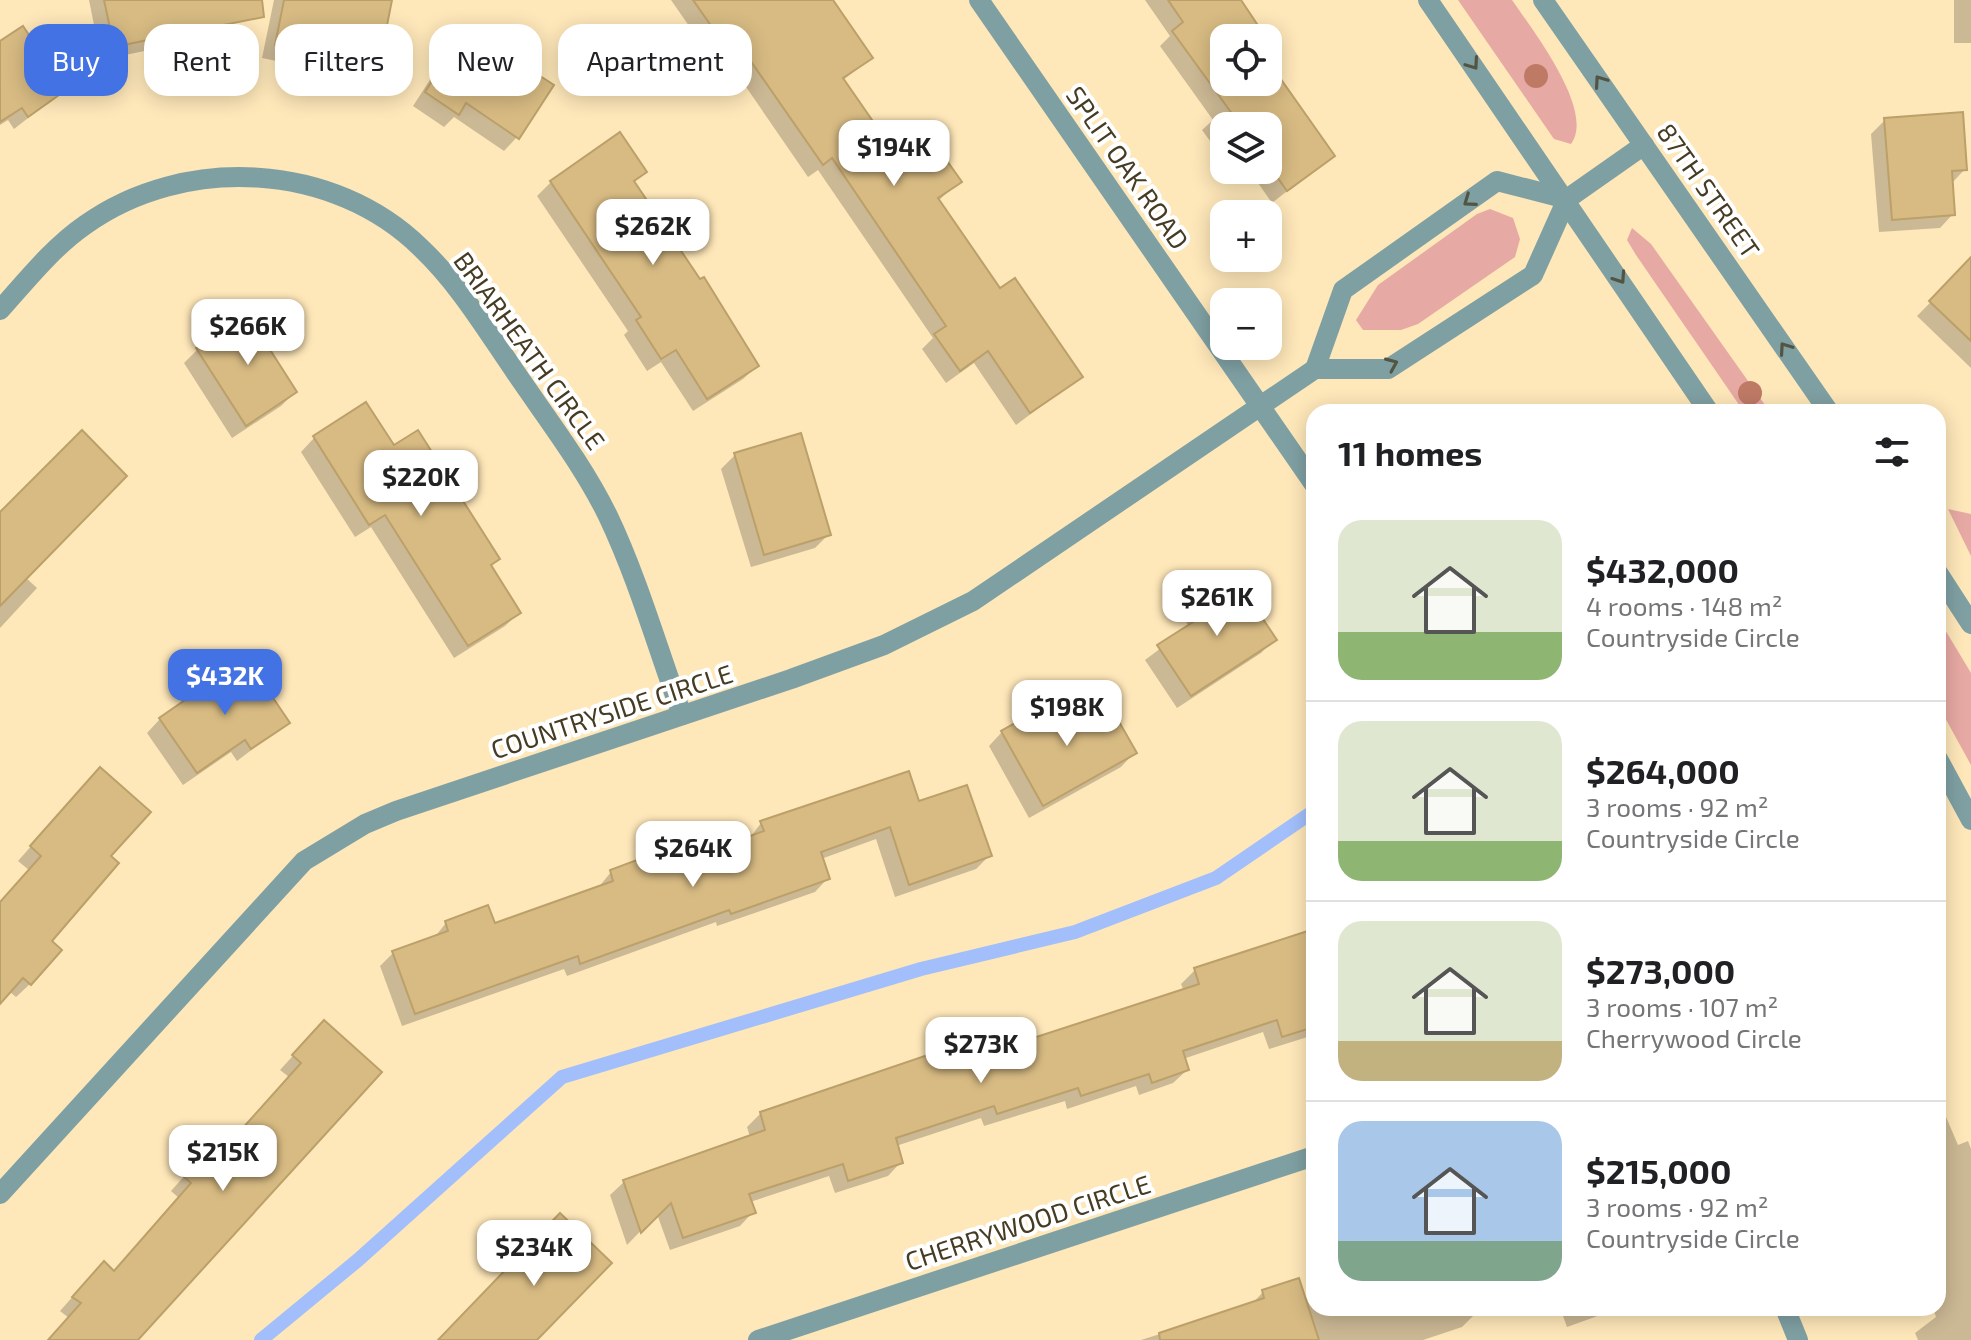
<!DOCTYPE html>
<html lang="en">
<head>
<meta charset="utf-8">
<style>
  body { margin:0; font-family:"Exo 2",sans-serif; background:#f6f6f6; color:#202124; height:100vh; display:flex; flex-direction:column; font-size:30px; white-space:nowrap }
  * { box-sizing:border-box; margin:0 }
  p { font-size:26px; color:#757577 }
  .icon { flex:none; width:44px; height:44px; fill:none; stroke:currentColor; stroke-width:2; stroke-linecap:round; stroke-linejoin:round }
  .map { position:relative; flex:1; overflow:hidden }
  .details { position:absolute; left:1306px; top:404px; width:640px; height:912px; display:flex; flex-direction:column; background:#fff; border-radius:24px; box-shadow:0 4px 20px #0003 }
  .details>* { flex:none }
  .guide { position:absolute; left:24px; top:24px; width:760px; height:72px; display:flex; gap:16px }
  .fabs { position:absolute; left:1210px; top:24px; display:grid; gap:16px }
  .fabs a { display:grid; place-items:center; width:72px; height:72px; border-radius:16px; background:#fff; box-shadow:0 4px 20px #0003; font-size:40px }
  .price { position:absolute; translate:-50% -68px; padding:0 18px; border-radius:16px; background:#fff; color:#222; font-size:26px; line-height:52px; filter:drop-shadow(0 2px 4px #0008) }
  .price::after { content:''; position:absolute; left:50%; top:48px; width:24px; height:18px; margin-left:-12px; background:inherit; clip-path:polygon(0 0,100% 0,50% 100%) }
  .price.current { background:#4272e3; color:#fff }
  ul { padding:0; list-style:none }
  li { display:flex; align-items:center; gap:24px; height:200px; padding:0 32px }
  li+li { border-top:2px solid #e0e0e0 }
  li span { display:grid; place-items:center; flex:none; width:224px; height:160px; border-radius:24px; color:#555 }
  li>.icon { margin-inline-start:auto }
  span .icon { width:96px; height:96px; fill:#fffc; stroke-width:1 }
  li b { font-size:34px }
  h2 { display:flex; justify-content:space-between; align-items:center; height:96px; padding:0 32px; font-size:34px }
  .tag { padding:0 28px; border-radius:24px; background:#fff; box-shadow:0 4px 20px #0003; font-size:28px; line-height:72px }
  .tag.current { background:#4272e3; color:#fff }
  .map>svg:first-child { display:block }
  .green { fill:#e7a9a4 }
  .shadow { fill:#0003 }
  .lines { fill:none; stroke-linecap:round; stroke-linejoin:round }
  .stream { stroke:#a2bffb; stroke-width:14 }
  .building { fill:#d8bb83; stroke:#bca069; stroke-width:2 }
  .minor { stroke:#7fa0a3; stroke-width:20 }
  .tree { fill:#bf7a66 }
  .oneway { stroke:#545443 }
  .labels { text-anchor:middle; stroke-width:8; stroke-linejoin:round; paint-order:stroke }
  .street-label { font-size:26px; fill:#463b23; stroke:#fff }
</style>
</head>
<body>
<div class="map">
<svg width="1971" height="1340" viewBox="0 0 1971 1340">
  <rect width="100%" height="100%" fill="#fee7b9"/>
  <g class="green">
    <path d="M1458,0H1512C1531,28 1596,111 1571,144L1554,139Z"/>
    <path d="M1490,209L1513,218L1520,239L1515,257L1418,324L1401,330H1363L1356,320L1378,285L1477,214Z"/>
    <path d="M1632,228L1651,244L1770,412H1744L1636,255L1627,240Z"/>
    <path d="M1948,509L1971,514V556Z"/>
    <path d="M1938,618L1971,673V765L1938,705Z"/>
  </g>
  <g class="shadow">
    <path d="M89,0H210L218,36L204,49L161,59L159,48L101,60Z"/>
    <path d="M274,0H390L377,65L363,79L262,58Z"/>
    <path d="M671,0H823L871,58L842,81L903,169L959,182L938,201L1000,291L1080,377L1016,425L974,363L946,383L922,349L933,338L818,170L808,177L722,52L712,59Z"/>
    <path d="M1145,0H1238L1255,23L1245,33L1249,38H1224V82H1268V65L1333,155L1272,203L1249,170H1268V126H1224V160L1202,130L1213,120L1160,46L1170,36Z"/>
    <rect x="1954" y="0" width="17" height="43"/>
    <path d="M466,30L517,137L504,151L454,117L444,127L413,106L453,44Z"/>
    <path d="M0,43L64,90L14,129L8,120L0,125Z"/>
    <path d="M1885,120L1965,169L1951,184L1953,214L1940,228L1879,232L1871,134Z"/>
    <path d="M645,171L633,183L757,366L743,379L693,411L661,362L647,371L624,335L628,331L537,196L551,182Z"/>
    <path d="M1970,262L1971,263V368L1917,316Z"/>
    <path d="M276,341L268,350L295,392L281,406L232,438L184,363L197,350Z"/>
    <path d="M365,405L393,448L498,558L490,566L519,613L505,626L454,658L371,527L355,537L301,452L314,438Z"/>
    <path d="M735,455L829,534L815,548L751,567L721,469Z"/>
    <path d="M0,536L25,577L37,588L0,628Z"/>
    <path d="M1195,605L1208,624L1211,622L1274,639L1261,653L1177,708L1145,660L1189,627L1183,617Z"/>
    <path d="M160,719L287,723L237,761L231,752L183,785L147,733Z"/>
    <path d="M1002,732L1134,753L1121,767L1029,818L989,746Z"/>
    <path d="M87,783L108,856L49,941L30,984L16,997L9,991L0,1001V903L29,870L18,861Z"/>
    <path d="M917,804L990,855L976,869L895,897L876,839L821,859L828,878L815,892L717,926L716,922L567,976L564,969L402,1026L380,966L393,953L433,939L446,923L494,926L598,888L611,872L657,871L749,839L761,823Z"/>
    <path d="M1314,952V1035L1269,1049L1263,1032L1183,1059L1187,1070L1173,1083L1139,1095L1136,1086L1067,1109L1065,1101L984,1126L981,1118L896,1146L901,1162L888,1176L835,1193L829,1176L750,1202L753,1212L740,1226L670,1250L657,1214L627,1245L610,1195L624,1182L750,1137L747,1127L761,1113L1014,1047L1184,991L1181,984L1195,970Z"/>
    <path d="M310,1037L379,1073L137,1340H49L69,1318L60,1311L90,1277L113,1272L179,1198L171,1191L201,1157L223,1151L289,1077L280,1070Z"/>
    <path d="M1938,1098L1958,1145L1968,1141L1971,1149V1340H1918L1915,1333L1936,1317L1933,1308H1938Z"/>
    <path d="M1263,1292L1304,1299L1314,1296V1308H1474L1475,1314L1462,1327L1423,1340H1141L1251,1305Z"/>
    <path d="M1560,1308H1620L1567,1327Z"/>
  </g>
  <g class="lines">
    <path class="stream" d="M261,1340L358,1260L562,1077L921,969L1075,932L1216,878L1314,811"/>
  </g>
  <g class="building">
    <path d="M104,0H262L264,17L218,26L220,36L174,46L172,35L114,47Z"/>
    <path d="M284,0H392L379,66L275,45Z"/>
    <path d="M693,0H833L873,58L843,78L904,166L935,144L962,182L938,198L1000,288L1015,278L1083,377L1030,413L988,351L960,371L934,334L946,326L832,158L823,165L736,40L726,47Z"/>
    <path d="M1168,0H1241L1257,24L1247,31L1251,38H1224V82H1268V61L1335,156L1287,191L1268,164V126H1241L1172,31L1183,22Z"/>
    <path d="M23,26L66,90L28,117L22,108L0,122V41Z"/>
    <path d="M466,28L554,85L519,139L466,103L459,115L425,92Z"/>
    <path d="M1963,112L1967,170L1952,171L1955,215L1892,220L1884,118Z"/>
    <path d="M620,132L647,172L634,181L700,279L704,277L759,366L707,399L676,350L661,359L636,320L641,317L550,181Z"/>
    <path d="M1971,257V341L1929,301Z"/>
    <path d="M258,308L279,342L269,348L297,392L246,426L196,348Z"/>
    <path d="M366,402L394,445L418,430L500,559L491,565L521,613L468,646L385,515L369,525L313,436Z"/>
    <path d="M82,430L127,476L0,606V512Z"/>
    <path d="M801,433L831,535L764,555L734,453Z"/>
    <path d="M1234,576L1277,640L1191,696L1157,645L1204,615L1195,602Z"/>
    <path d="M246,658L290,723L251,749L245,740L197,773L159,718Z"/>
    <path d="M1106,699L1137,753L1043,806L1001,731L1049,704L1061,725Z"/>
    <path d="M100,767L151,812L111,856L119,863L52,941L62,950L31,985L23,978L0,1004V902L41,856L30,846Z"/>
    <path d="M909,771L919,801L967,785L992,856L909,885L890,827L821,852L830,879L731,914L729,910L580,964L578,956L415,1014L392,951L448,931L445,921L488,905L495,923L613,881L610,870L653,854L659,869L764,831L760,821Z"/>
    <path d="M1314,929V1027L1282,1037L1277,1020L1183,1051L1189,1070L1152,1083L1149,1074L1081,1096L1078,1088L997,1114L994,1106L896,1138L903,1163L848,1181L843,1164L749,1194L756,1213L683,1238L671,1203L641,1233L623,1180L765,1130L760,1112L1010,1027L1015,1044L1199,984L1194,968Z"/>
    <path d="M324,1020L382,1072L138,1340H48L81,1303L72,1297L104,1261L114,1271L191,1183L183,1176L214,1141L224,1149L301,1063L292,1055Z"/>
    <path d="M560,1213L612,1263L537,1340H438Z"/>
    <path d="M1299,1278L1319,1340H1160L1159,1333L1264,1298L1262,1290Z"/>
  </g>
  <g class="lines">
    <g class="minor">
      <path d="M979,0L1314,484"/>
      <path d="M1428,0L1709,412"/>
      <path d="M1543,0L1829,412"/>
      <path d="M0,310C27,280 52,248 85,225C184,154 334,162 421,248C459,284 487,331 516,373C548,420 583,465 608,516C638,579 658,650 682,715"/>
      <path d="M1315,369L1343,290L1497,181L1567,199"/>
      <path d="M1938,573L1971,624"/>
      <path d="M1938,759L1971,820"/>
      <path d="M0,1194L304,861L365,824L396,811L791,679L884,645L973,601L1315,369H1388L1533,275L1567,199L1644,145"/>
      <path d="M1785,1308L1798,1340"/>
      <path d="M758,1340L1314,1156"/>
    </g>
  </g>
  <g class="tree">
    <circle cx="1536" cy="76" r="12"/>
    <circle cx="1750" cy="393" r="12"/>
  </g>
  <defs><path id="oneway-chevron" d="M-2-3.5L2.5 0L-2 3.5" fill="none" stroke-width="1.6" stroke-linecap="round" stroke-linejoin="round" transform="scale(2)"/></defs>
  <g class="oneway">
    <use href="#oneway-chevron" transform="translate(1473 64) rotate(55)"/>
    <use href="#oneway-chevron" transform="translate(1600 81) rotate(-125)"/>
    <use href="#oneway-chevron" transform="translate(1469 201) rotate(145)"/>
    <use href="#oneway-chevron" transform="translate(1620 278) rotate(56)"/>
    <use href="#oneway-chevron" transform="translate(1785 348) rotate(-125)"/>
    <use href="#oneway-chevron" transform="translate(1392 364) rotate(-23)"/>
  </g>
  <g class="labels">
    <g class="street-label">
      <text transform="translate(1127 168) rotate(55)" y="9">SPLIT OAK ROAD</text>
      <text transform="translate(1708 191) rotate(55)" y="9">87TH STREET</text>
      <text transform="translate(529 351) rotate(54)" y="9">BRIARHEATH CIRCLE</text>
      <text transform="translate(612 712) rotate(-18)" y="9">COUNTRYSIDE CIRCLE</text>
      <text transform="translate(1028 1223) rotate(-18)" y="9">CHERRYWOOD CIRCLE</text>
    </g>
  </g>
</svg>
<div class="fabs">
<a><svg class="icon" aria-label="locate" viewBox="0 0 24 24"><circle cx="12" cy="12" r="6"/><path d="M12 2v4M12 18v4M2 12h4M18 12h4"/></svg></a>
<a><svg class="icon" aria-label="layers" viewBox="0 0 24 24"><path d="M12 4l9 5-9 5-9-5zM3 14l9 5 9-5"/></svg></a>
<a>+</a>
<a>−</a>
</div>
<b class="price" style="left:894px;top:188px">$194K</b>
<b class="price" style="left:653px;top:267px">$262K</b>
<b class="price" style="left:248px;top:367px">$266K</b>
<b class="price" style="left:421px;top:518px">$220K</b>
<b class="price" style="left:1217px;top:638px">$261K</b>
<b class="price current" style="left:225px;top:717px">$432K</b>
<b class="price" style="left:1067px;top:748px">$198K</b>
<b class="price" style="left:693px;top:889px">$264K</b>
<b class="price" style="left:981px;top:1085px">$273K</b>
<b class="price" style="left:223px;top:1193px">$215K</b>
<b class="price" style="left:534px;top:1288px">$234K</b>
<div class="guide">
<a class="tag current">Buy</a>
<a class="tag">Rent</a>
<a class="tag">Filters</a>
<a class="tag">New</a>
<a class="tag">Apartment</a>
</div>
<section class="details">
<h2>11 homes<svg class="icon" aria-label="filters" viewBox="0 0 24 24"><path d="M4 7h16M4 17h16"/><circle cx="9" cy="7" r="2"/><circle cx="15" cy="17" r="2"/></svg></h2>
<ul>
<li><span style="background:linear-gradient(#dfe7d0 70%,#8fb573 0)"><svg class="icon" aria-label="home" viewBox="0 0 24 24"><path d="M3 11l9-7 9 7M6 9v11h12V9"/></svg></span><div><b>$432,000</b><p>4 rooms · 148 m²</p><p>Countryside Circle</p></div></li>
<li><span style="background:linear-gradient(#dfe7d0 75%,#8fb573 0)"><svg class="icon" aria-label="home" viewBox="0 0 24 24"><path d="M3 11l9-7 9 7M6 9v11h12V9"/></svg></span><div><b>$264,000</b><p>3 rooms · 92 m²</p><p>Countryside Circle</p></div></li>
<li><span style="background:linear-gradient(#dfe7d0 75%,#c2b280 0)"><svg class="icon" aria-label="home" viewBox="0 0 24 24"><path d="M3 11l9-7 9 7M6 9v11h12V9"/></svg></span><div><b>$273,000</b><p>3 rooms · 107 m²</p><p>Cherrywood Circle</p></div></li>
<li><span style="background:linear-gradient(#a9c7e8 75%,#7fa58c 0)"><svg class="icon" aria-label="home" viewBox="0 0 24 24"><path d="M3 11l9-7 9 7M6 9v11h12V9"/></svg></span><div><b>$215,000</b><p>3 rooms · 92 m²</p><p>Countryside Circle</p></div></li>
</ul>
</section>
</div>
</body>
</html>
